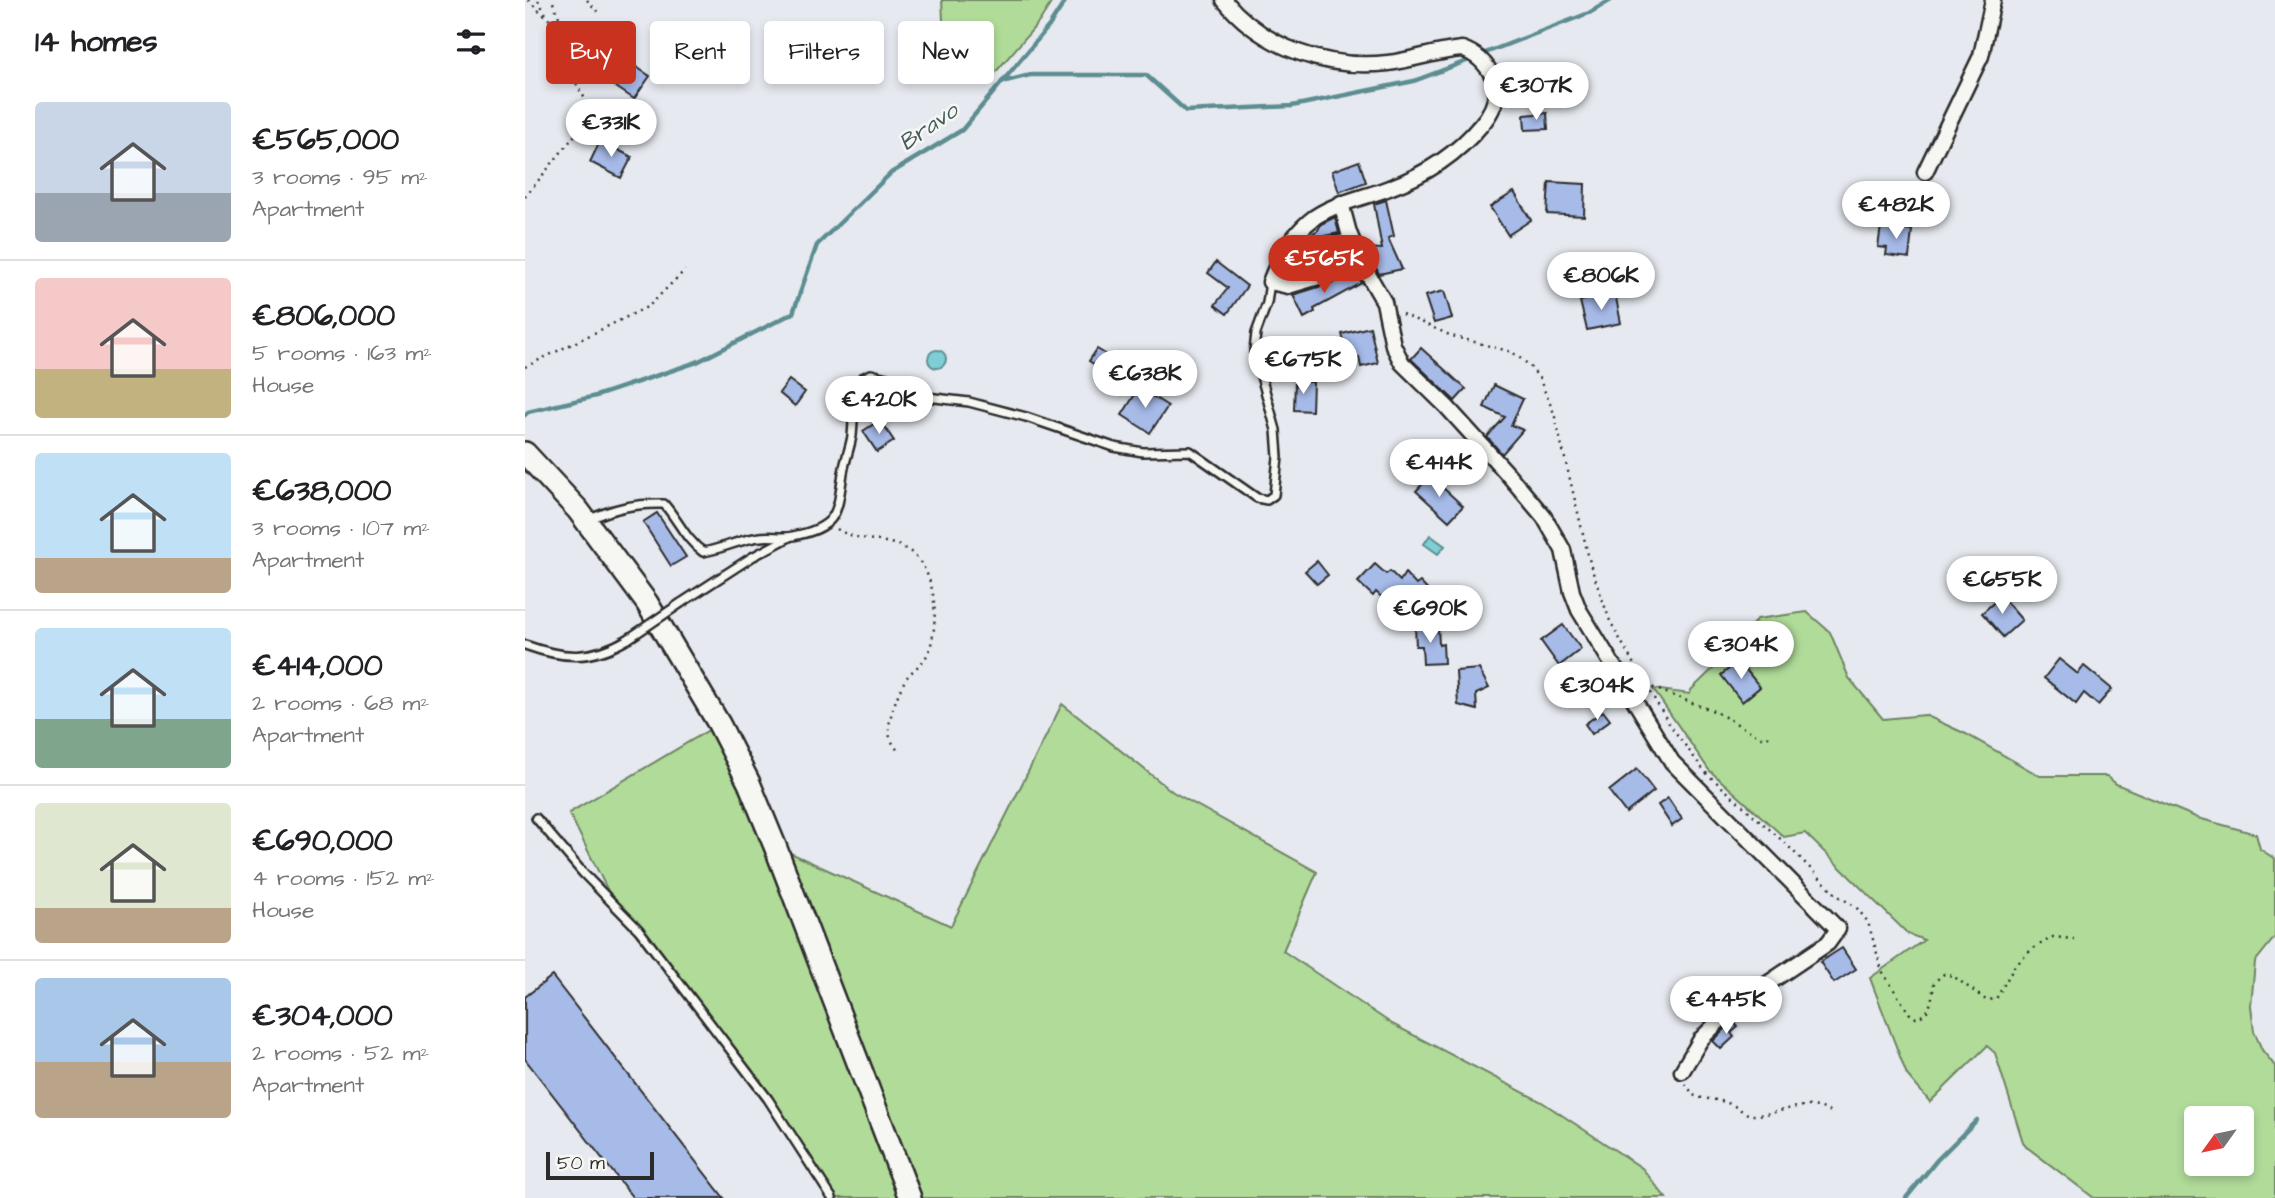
<!DOCTYPE html>
<html lang="en">
<head>
<meta charset="utf-8">
<style>
  body { margin:0; font-family:"Architects Daughter",sans-serif; background:#f6f6f6; color:#202124; height:100vh; display:flex; flex-direction:column; font-size:26px; white-space:nowrap }
  * { box-sizing:border-box; margin:0 }
  p { font-size:23px; color:#757577 }
  .icon { flex:none; width:38px; height:38px; fill:none; stroke:currentColor; stroke-width:2; stroke-linecap:round; stroke-linejoin:round }
  .map { position:relative; flex:1; overflow:hidden }
  .panel { display:flex; flex-direction:column; background:#fff; width:525px }
  .panel>* { flex:none }
  .guide { position:absolute; left:21px; top:21px; width:665px; height:63px; display:flex; gap:14px }
  .needle { width:46px; rotate:237deg }
  .buttons { position:absolute; left:1659px; top:1106px; display:grid; gap:14px }
  .buttons a { display:grid; place-items:center; width:70px; height:70px; border-radius:7px; background:#fff; box-shadow:0 4px 10px #0003; font-size:35px }
  .scale { position:absolute; left:21px; bottom:18px; width:108px; box-sizing:border-box; padding-left:7px; border:4px solid #2b2b2b; border-top:0; font-size:19px; line-height:24px; white-space:nowrap; color:#2b2b2b; -webkit-text-stroke:5px #f6f6f2; paint-order:stroke }
  .price { position:absolute; translate:-50% -60px; padding:0 16px; border-radius:24px; background:#fff; color:#222; font-size:23px; line-height:46px; filter:drop-shadow(0 2px 4px #0008) }
  .price::after { content:''; position:absolute; left:50%; top:42px; width:21px; height:16px; margin-left:-10px; background:inherit; clip-path:polygon(0 0,100% 0,50% 100%) }
  .price.current { background:#c8321e; color:#fff }
  ul { padding:0; list-style:none }
  li { display:flex; align-items:center; gap:21px; height:175px; padding:0 35px }
  li+li { border-top:2px solid #e0e0e0 }
  li span { display:grid; place-items:center; flex:none; width:196px; height:140px; border-radius:7px; color:#555 }
  li>.icon { margin-inline-start:auto }
  span .icon { width:84px; height:84px; fill:#fffc; stroke-width:1 }
  li b { font-size:30px }
  h2 { display:flex; justify-content:space-between; align-items:center; height:84px; padding:0 35px; font-size:30px }
  .pill { padding:0 24px; border-radius:7px; background:#fff; box-shadow:0 4px 10px #0003; font-size:24px; line-height:63px }
  .pill.current { background:#c8321e; color:#fff }
  main { display:flex; flex:1; min-height:0 }
  .map>svg:first-child { display:block }
  .green { fill:#b0db99; stroke:#6e8362; stroke-width:2; fill-rule:evenodd }
  .water { fill:#7ecfd5; stroke:#5d8d91; stroke-width:2 }
  .lines { fill:none; stroke-linecap:round; stroke-linejoin:round }
  .stream { stroke:#5d8d91; stroke-width:4.5 }
  .building { fill:#a7bbe9; stroke:#2b2b2b; stroke-width:2 }
  .service-casing { stroke:#2b2b2b; stroke-width:12 }
  .pedestrian-casing { stroke:#2b2b2b; stroke-width:16 }
  .minor-casing { stroke:#2b2b2b; stroke-width:19 }
  .primary-casing { stroke:#2b2b2b; stroke-width:26 }
  .path { stroke:#2b2b2b; stroke-width:2.5; stroke-dasharray:2 5; stroke-linecap:butt }
  .service { stroke:#f6f6f2; stroke-width:7 }
  .pedestrian { stroke:#f6f6f2; stroke-width:10 }
  .minor { stroke:#f6f6f2; stroke-width:14 }
  .primary { stroke:#f6f6f2; stroke-width:21 }
  .service-bridge-casing { stroke:#2b2b2b; stroke-width:12; stroke-linecap:butt }
  .service-bridge { stroke:#f6f6f2; stroke-width:7 }
  .labels { text-anchor:middle; stroke-width:5; stroke-linejoin:round; paint-order:stroke }
  .water-label { font-size:23px; font-style:italic; fill:#445c5e; stroke:#f6f6f2 }
</style>
</head>
<body>
<main>
<section class="panel">
<h2>14 homes<svg class="icon" aria-label="filters" viewBox="0 0 24 24"><path d="M4 7h16M4 17h16"/><circle cx="9" cy="7" r="2"/><circle cx="15" cy="17" r="2"/></svg></h2>
<ul>
<li><span style="background:linear-gradient(#c9d6e8 65%,#9aa5b1 0)"><svg class="icon" aria-label="home" viewBox="0 0 24 24"><path d="M3 11l9-7 9 7M6 9v11h12V9"/></svg></span><div><b>€565,000</b><p>3 rooms · 95 m²</p><p>Apartment</p></div></li>
<li><span style="background:linear-gradient(#f6c9c9 65%,#c2b280 0)"><svg class="icon" aria-label="home" viewBox="0 0 24 24"><path d="M3 11l9-7 9 7M6 9v11h12V9"/></svg></span><div><b>€806,000</b><p>5 rooms · 163 m²</p><p>House</p></div></li>
<li><span style="background:linear-gradient(#bfe0f5 75%,#b9a48a 0)"><svg class="icon" aria-label="home" viewBox="0 0 24 24"><path d="M3 11l9-7 9 7M6 9v11h12V9"/></svg></span><div><b>€638,000</b><p>3 rooms · 107 m²</p><p>Apartment</p></div></li>
<li><span style="background:linear-gradient(#bfe0f5 65%,#7fa58c 0)"><svg class="icon" aria-label="home" viewBox="0 0 24 24"><path d="M3 11l9-7 9 7M6 9v11h12V9"/></svg></span><div><b>€414,000</b><p>2 rooms · 68 m²</p><p>Apartment</p></div></li>
<li><span style="background:linear-gradient(#dfe7d0 75%,#b9a48a 0)"><svg class="icon" aria-label="home" viewBox="0 0 24 24"><path d="M3 11l9-7 9 7M6 9v11h12V9"/></svg></span><div><b>€690,000</b><p>4 rooms · 152 m²</p><p>House</p></div></li>
<li><span style="background:linear-gradient(#a9c7e8 60%,#b9a48a 0)"><svg class="icon" aria-label="home" viewBox="0 0 24 24"><path d="M3 11l9-7 9 7M6 9v11h12V9"/></svg></span><div><b>€304,000</b><p>2 rooms · 52 m²</p><p>Apartment</p></div></li>
</ul>
</section>
<div class="map">
<svg width="1750" height="1198" viewBox="0 0 1750 1198">
  <rect width="100%" height="100%" fill="#e6eaf0"/>
  <filter id="ink" filterUnits="userSpaceOnUse"><feTurbulence type="fractalNoise" baseFrequency=".0143" numOctaves="2"/><feDisplacementMap in="SourceGraphic" scale="14" xChannelSelector="R" yChannelSelector="G"/><feConvolveMatrix kernelMatrix="1 2 1 2 8 2 1 2 1" color-interpolation-filters="sRGB"/></filter>
  <g filter="url(#ink)">
    <g class="green">
      <path d="M417,0H528L514,22L469,74L413,76L418,20Z"/>
      <path d="M1282,612L1305,632L1324,678L1358,719L1400,715L1441,734L1515,776H1582L1591,784L1673,818L1731,834L1735,849L1750,859V937L1730,962L1726,1006L1729,1031L1737,1050L1750,1066V1198H1569L1503,1148L1498,1142L1470,1053L1462,1046L1405,1102L1382,1075L1345,978L1399,940L1383,934L1280,833L1259,837L1184,770L1128,689L1165,694L1166,690L1199,658L1232,619ZM1671,1118H1717V1164H1671Z"/>
      <path d="M537,704L648,792L792,872L758,951L867,1024L1017,1102L1117,1168L1141,1198H307L243,1099L114,930L90,905L44,813L194,724L250,846L426,926Z"/>
    </g>
    <g class="water">
      <circle cx="412" cy="359" r="9"/>
      <path d="M905,535L920,546L913,554L899,544Z"/>
    </g>
    <g class="lines">
      <g class="stream">
        <path d="M955,55L1064,13L1086,0"/>
        <path d="M477,82L524,26L541,0"/>
        <path d="M0,415L3,412L71,396L172,362L268,313L292,245L366,173L437,130L477,82L505,75H621L661,111L767,106L889,81L947,59"/>
        <path d="M1381,1198L1412,1160L1452,1120"/>
      </g>
    </g>
    <g class="building">
      <path d="M91,43L101,50L96,57L125,76L109,99L71,74Z"/>
      <path d="M1022,113L1023,129L1000,130L999,115Z"/>
      <path d="M75,141L107,157L96,178L65,162Z"/>
      <path d="M834,161L841,182L814,192L807,171Z"/>
      <path d="M1024,182L1060,184L1059,216L1022,214Z"/>
      <path d="M989,192L1006,220L983,235L965,207Z"/>
      <path d="M861,200L869,236L863,238L877,269L854,274L841,248L857,249L849,204Z"/>
      <path d="M810,217L814,233L789,238L788,233L793,230L796,224Z"/>
      <path d="M1356,226L1387,230L1384,258L1361,255L1362,248L1353,247Z"/>
      <path d="M820,248L824,258L762,276L760,271L764,268L763,265L769,255L781,256Z"/>
      <path d="M691,262L722,286L702,314L690,305L703,288L683,273Z"/>
      <path d="M832,275L837,283L789,309L790,312L779,318L768,295Z"/>
      <path d="M919,291L927,318L909,323L900,296Z"/>
      <path d="M1090,293L1096,323L1062,330L1055,301Z"/>
      <path d="M845,327L853,363L836,367L834,357L824,360L817,334Z"/>
      <path d="M896,348L941,389L930,401L886,359Z"/>
      <path d="M572,349L594,362L586,375L564,361Z"/>
      <path d="M264,380L280,392L270,406L254,393Z"/>
      <path d="M770,381L788,382L787,411L769,410Z"/>
      <path d="M969,385L998,399L986,425L998,430L977,454L962,437L980,417L959,407Z"/>
      <path d="M614,388L643,406L625,433L597,415Z"/>
      <path d="M355,420L369,441L352,452L338,431Z"/>
      <path d="M905,476L938,506L924,521L891,491Z"/>
      <path d="M132,513L161,557L146,566L118,522Z"/>
      <path d="M792,561L803,575L792,584L780,571Z"/>
      <path d="M850,564L861,574L865,571L875,581L880,573L891,585L895,582L912,600L890,621L889,598L877,610L868,600L863,603L851,592L848,596L833,582Z"/>
      <path d="M1476,596L1497,620L1478,637L1457,613Z"/>
      <path d="M1038,625L1056,649L1034,666L1016,641Z"/>
      <path d="M913,626L914,645L918,644L919,663L898,664L897,646H891L890,627Z"/>
      <path d="M1534,659L1553,674L1559,666L1587,689L1573,705L1559,693L1551,704L1519,678Z"/>
      <path d="M1214,661L1235,687L1217,702L1196,675Z"/>
      <path d="M954,669L964,688L951,694L952,710L933,705L931,671Z"/>
      <path d="M1081,673L1093,692L1070,706L1058,688Z"/>
      <path d="M1078,711L1085,720L1067,734L1060,724Z"/>
      <path d="M1112,769L1129,791L1101,813L1084,791Z"/>
      <path d="M1143,798L1157,819L1147,826L1133,805Z"/>
      <path d="M1317,948L1331,969L1309,983L1295,962Z"/>
      <path d="M27,976L199,1198H108L0,1059V997Z"/>
      <path d="M1208,1021L1213,1027L1206,1033L1209,1037L1196,1049L1188,1041Z"/>
    </g>
    <g class="lines">
      <g class="service-casing">
        <g id="service">
          <path d="M63,520C89,508 111,503 139,504C153,520 161,540 178,552C198,549 215,539 235,537C246,535 257,539 268,536C314,527 312,513 318,473C320,460 325,448 327,436C329,416 327,396 337,378L346,374L362,378L379,390L393,396L444,402L501,417L589,447L618,452L665,451L732,498L742,500L749,495L753,457L751,430L729,351L731,333L742,303L745,282"/>
          <path d="M156,603L227,557L263,538"/>
          <path d="M0,645C39,659 66,661 103,639"/>
          <path d="M11,818L58,873L114,930L243,1099L307,1198"/>
        </g>
      </g>
      <g class="pedestrian-casing">
        <path id="pedestrian" d="M761,247L780,248L827,239"/>
      </g>
      <g class="minor-casing">
        <g id="minor">
          <path d="M699,0C738,48 803,70 863,63C888,60 912,51 937,49C952,54 961,63 968,77C976,95 968,111 956,125C932,154 900,175 864,188C839,198 813,202 790,217C768,233 754,258 745,282L763,286L837,264"/>
          <path d="M1400,172L1456,56L1468,0"/>
          <path d="M816,203L824,233L837,264L859,302L868,345L877,363L922,407L981,472L1019,517L1038,550L1047,592L1054,610L1147,762L1313,929L1303,943L1208,1007L1176,1039L1157,1071"/>
        </g>
      </g>
      <g class="primary-casing">
        <path id="primary" d="M0,453L53,510L122,603L194,724L224,783L250,846L385,1198"/>
      </g>
      <g class="path">
        <path d="M3,0L20,16"/>
        <path d="M13,0L31,32L38,35V27L27,0"/>
        <path d="M62,0L74,13"/>
        <path d="M0,197L67,114V108C49,86 42,63 38,35"/>
        <path d="M877,314L927,336L987,352L1004,365L1014,378L1029,413L1066,567L1085,621L1112,670L1145,725L1180,772L1260,843L1313,896L1331,907L1343,922L1357,971L1384,1013L1391,1018C1407,1014 1407,997 1409,982L1419,974L1428,976L1461,1000L1471,999L1489,967L1507,949L1528,937L1549,939"/>
        <path d="M0,367L124,306L160,270"/>
        <path d="M312,529C335,544 367,536 388,554C412,575 414,623 404,651C400,662 391,667 383,676C375,686 363,718 364,731C364,739 369,745 373,751"/>
        <path d="M1121,685L1191,712L1235,737L1248,736"/>
        <path d="M1160,1084L1170,1096C1182,1100 1196,1099 1207,1105C1216,1109 1221,1116 1232,1115C1260,1113 1281,1097 1307,1113"/>
      </g>
      <use href="#service" class="service"/>
      <use href="#pedestrian" class="pedestrian"/>
      <use href="#minor" class="minor"/>
      <use href="#primary" class="primary"/>
      <g class="service-bridge-casing">
        <path id="service-bridge" d="M103,639L156,603"/>
      </g>
      <use href="#service-bridge" class="service-bridge"/>
    </g>
  </g>
  <g class="labels">
    <g class="water-label">
      <text transform="translate(403 126) rotate(-35)" y="8">Bravo</text>
    </g>
  </g>
</svg>
<div class="buttons">
<a><svg class="needle" viewBox="-14 -14 28 28"><path d="M0-13l5 13h-10z" fill="#e53935"/><path d="M0 13l5-13h-10z" fill="#757577"/></svg></a>
</div>
<div class="scale">50 m</div>
<b class="price" style="left:1011px;top:122px">€307K</b>
<b class="price" style="left:86px;top:159px">€331K</b>
<b class="price" style="left:1371px;top:241px">€482K</b>
<b class="price current" style="left:799px;top:295px">€565K</b>
<b class="price" style="left:1076px;top:312px">€806K</b>
<b class="price" style="left:778px;top:396px">€675K</b>
<b class="price" style="left:620px;top:410px">€638K</b>
<b class="price" style="left:354px;top:436px">€420K</b>
<b class="price" style="left:914px;top:499px">€414K</b>
<b class="price" style="left:1477px;top:616px">€655K</b>
<b class="price" style="left:905px;top:645px">€690K</b>
<b class="price" style="left:1216px;top:681px">€304K</b>
<b class="price" style="left:1072px;top:722px">€304K</b>
<b class="price" style="left:1201px;top:1036px">€445K</b>
<div class="guide">
<a class="pill current">Buy</a>
<a class="pill">Rent</a>
<a class="pill">Filters</a>
<a class="pill">New</a>
</div>
</div>
</main>
</body>
</html>
